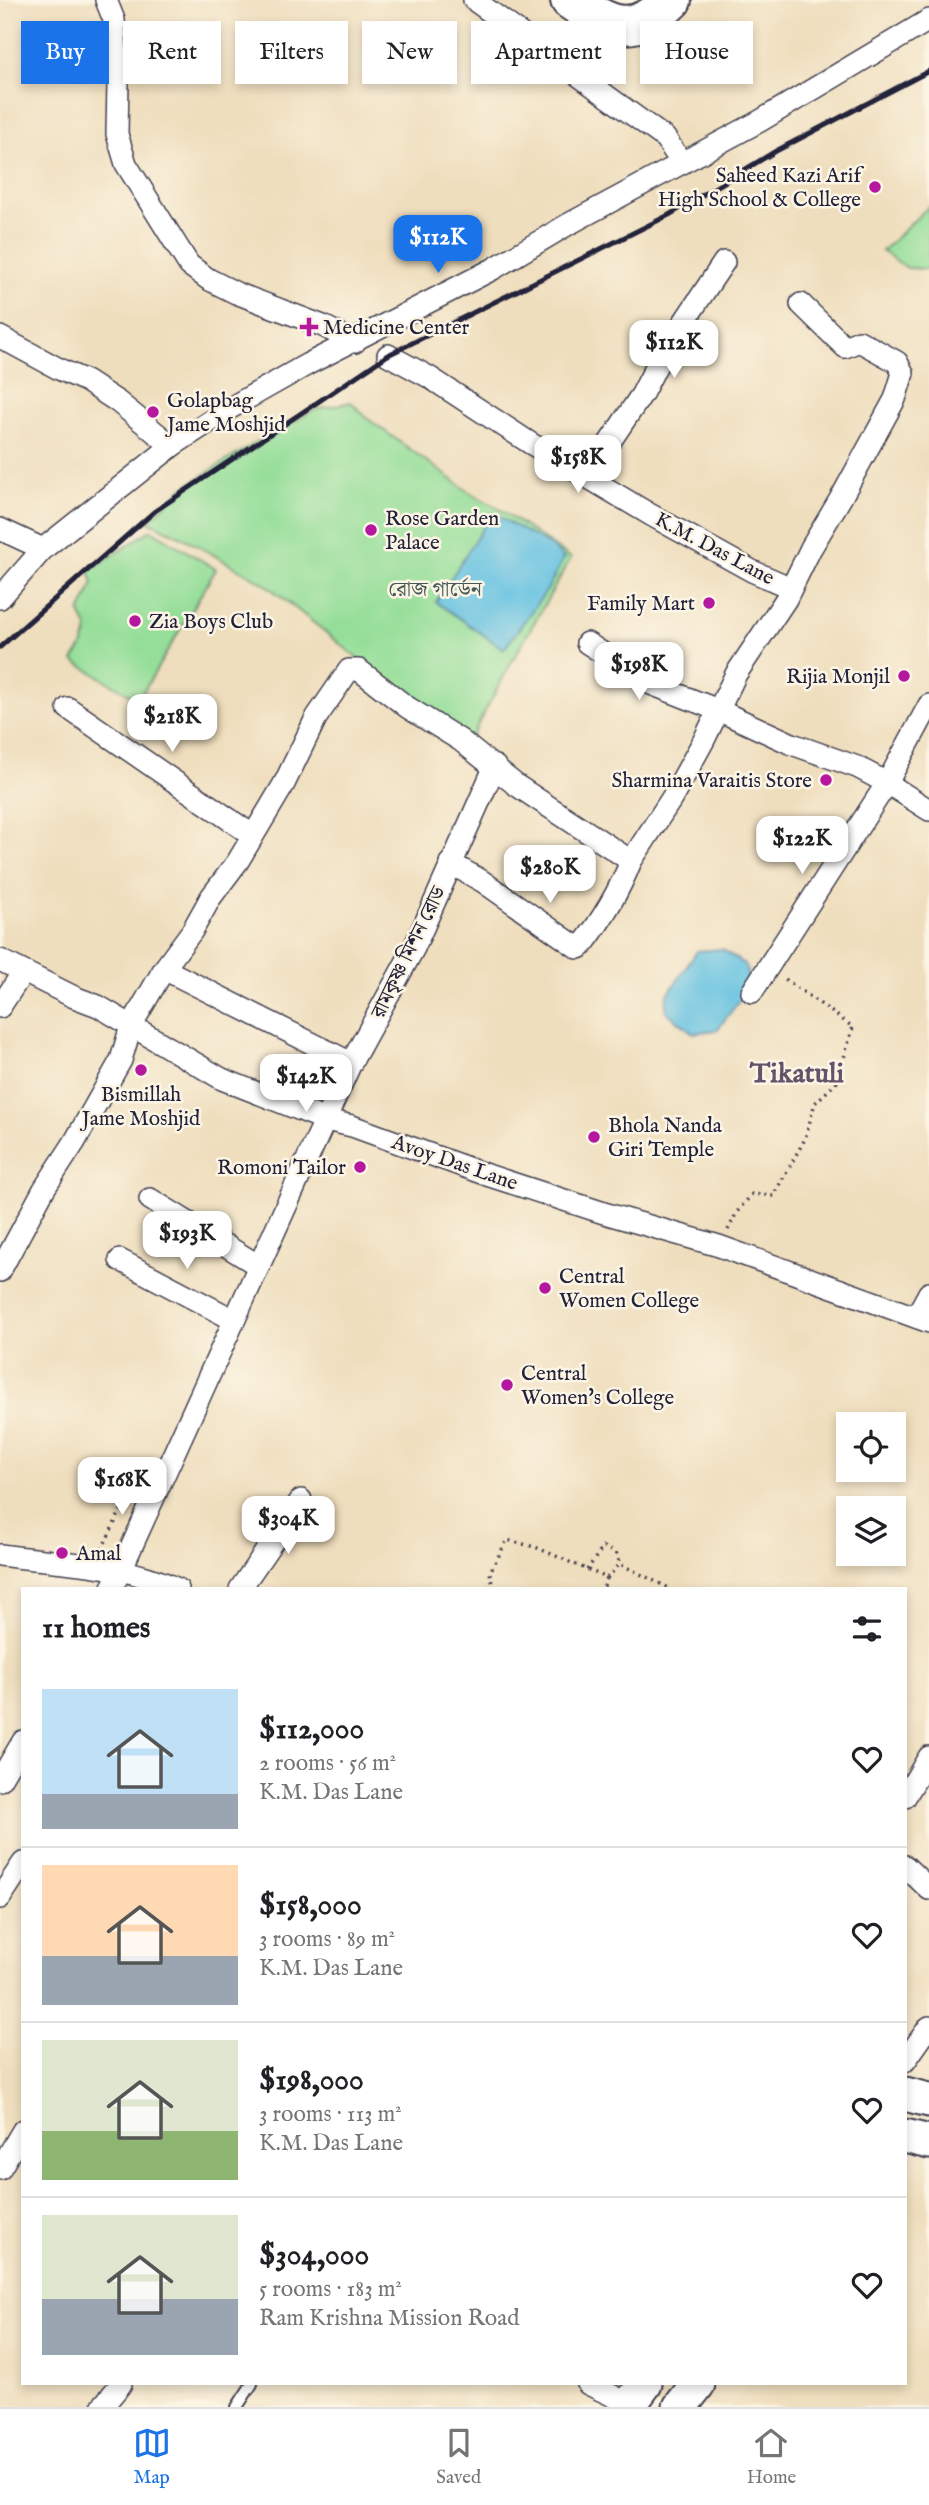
<!DOCTYPE html>
<html lang="en">
<head>
<meta charset="utf-8">
<style>
  body { margin:0; font-family:"IM FELL English","Noto Serif Bengali",serif; background:#f6f6f6; color:#202124; height:100vh; display:flex; flex-direction:column; font-size:26px; white-space:nowrap }
  * { box-sizing:border-box; margin:0 }
  p { font-size:23px; color:#757577 }
  .icon { flex:none; width:38px; height:38px; fill:none; stroke:currentColor; stroke-width:2; stroke-linecap:round; stroke-linejoin:round }
  .map { position:relative; flex:1; overflow:hidden }
  .drawer { position:absolute; left:21px; top:1587px; width:886px; height:798px; display:flex; flex-direction:column; background:#fff; border-radius:0px; box-shadow:0 4px 10px #0003 }
  .drawer>* { flex:none }
  .guide { position:absolute; left:21px; top:21px; width:887px; height:63px; display:flex; gap:14px }
  .controls { position:absolute; left:836px; top:1412px; display:grid; gap:14px }
  .controls a { display:grid; place-items:center; width:70px; height:70px; border-radius:0px; background:#fff; box-shadow:0 4px 10px #0003; font-size:35px }
  .price { position:absolute; translate:-50% -60px; padding:0 16px; border-radius:14px; background:#fff; color:#222; font-size:23px; line-height:46px; filter:drop-shadow(0 2px 4px #0008) }
  .price::after { content:''; position:absolute; left:50%; top:42px; width:21px; height:16px; margin-left:-10px; background:inherit; clip-path:polygon(0 0,100% 0,50% 100%) }
  .price.selected { background:#1a73e8; color:#fff }
  ul { padding:0; list-style:none }
  li { display:flex; align-items:center; gap:21px; height:175px; padding:0 21px }
  li+li { border-top:2px solid #e0e0e0 }
  li span { display:grid; place-items:center; flex:none; width:196px; height:140px; border-radius:0px; color:#555 }
  li>.icon { margin-inline-start:auto }
  span .icon { width:84px; height:84px; fill:#fffc; stroke-width:1 }
  li b { font-size:30px }
  h2 { display:flex; justify-content:space-between; align-items:center; height:84px; padding:0 21px; font-size:30px }
  .tag { padding:0 24px; border-radius:0px; background:#fff; box-shadow:0 4px 10px #0003; font-size:24px; line-height:63px }
  .tag.selected { background:#1a73e8; color:#fff }
  .menu { display:flex; justify-content:space-around; align-items:center; height:98px; border-top:2px solid #e0e0e0; background:#fff; font-size:19px; color:#757577 }
  .menu a { display:grid; justify-items:center; gap:4px }
  .menu .selected { color:#1a73e8 }
  .map>svg:first-child { display:block }
  .green { fill:#95de99; stroke:#5c806a; stroke-width:2 }
  .water { fill:#63c1e1; stroke:#42728e; stroke-width:2 }
  .lines { fill:none; stroke-linecap:round; stroke-linejoin:round }
  .lane-casing { stroke:#413e4e; stroke-width:14 }
  .street-casing { stroke:#413e4e; stroke-width:24 }
  .primary-casing { stroke:#413e4e; stroke-width:37 }
  .highway-casing { stroke:#413e4e; stroke-width:42 }
  .path { stroke:#413e4e; stroke-width:3.5; stroke-dasharray:2 5; stroke-linecap:butt }
  .lane { stroke:#fff; stroke-width:10 }
  .street { stroke:#fff; stroke-width:21 }
  .primary { stroke:#fff; stroke-width:33 }
  .highway { stroke:#fff; stroke-width:38 }
  .rail { stroke:#22223b; stroke-width:5 }
  .poi-dot { fill:#b5179e; stroke:#fcf5e5; stroke-width:2.5 }
  .labels { text-anchor:middle; stroke-width:5; stroke-linejoin:round; paint-order:stroke }
  .poi-label { font-size:21px; fill:#22223b; stroke:#fcf5e5; text-anchor:start }
  .street-label { font-size:21px; fill:#22223b; stroke:#fcf5e5 }
  .park-label { font-size:21px; fill:#445a57; stroke:#fcf5e5 }
  .district-label { font-size:28px; font-weight:bold; fill:#65536b; stroke:#fcf5e5 }
</style>
</head>
<body>
<div class="map">
<svg width="929" height="2407" viewBox="0 0 929 2407">
  <rect width="100%" height="100%" fill="#fcf5e5"/>
  <filter id="ink" filterUnits="userSpaceOnUse"><feTurbulence type="fractalNoise" baseFrequency=".0143" numOctaves="2"/><feDisplacementMap in="SourceGraphic" scale="14" xChannelSelector="R" yChannelSelector="G"/><feConvolveMatrix kernelMatrix="1 2 1 2 8 2 1 2 1" color-interpolation-filters="sRGB"/></filter>
  <filter id="wash" filterUnits="userSpaceOnUse"><feTurbulence type="fractalNoise" baseFrequency=".00686" numOctaves="4" result="noise"/><feDisplacementMap in="SourceGraphic" scale="28" xChannelSelector="R" yChannelSelector="G"/><feGaussianBlur stdDeviation="1.57" result="paint"/><feColorMatrix in="noise" values="0 0 0 0 0 0 0 0 0 0 0 0 0 0 0 0 0 1.4 0 .05"/><feComposite in="paint" operator="in"/></filter>
  <g filter="url(#wash)">
    <rect width="100%" height="100%" fill="#efdebd"/>
    <g class="green">
      <path d="M929,206V269L907,268L882,251Z"/>
      <path d="M351,402L368,419L472,494L498,508L571,558L511,663L467,745L413,697L394,687L265,584L180,536L148,521L181,489L252,445L314,410Z"/>
      <path d="M151,530L216,569L142,694L134,697L73,661L82,647L88,629L80,613L93,584L89,571Z"/>
    </g>
    <g class="water">
      <path d="M492,513L551,546L564,558L547,590L504,649L436,602Z"/>
      <path d="M722,949L746,966L749,988L717,1030L693,1033L666,1011L667,996L697,951Z"/>
    </g>
  </g>
  <g filter="url(#ink)">
    <g class="lines">
      <g class="lane-casing">
        <path id="lane" d="M237,2407L252,2384"/>
      </g>
      <g class="street-casing">
        <g id="street">
          <path d="M106,0L114,20L118,81L117,134L126,164L189,265L208,279L236,293L323,326L355,342"/>
          <path d="M474,0L665,138L682,163"/>
          <path d="M0,337L59,369L86,381L118,402L172,446"/>
          <path d="M388,355L429,377L530,443L651,515L752,571L791,588"/>
          <path d="M587,476L642,394L662,355L724,262"/>
          <path d="M0,529L43,549"/>
          <path d="M0,598L43,549L172,446L232,407L308,364L493,269L567,225L760,121L929,20"/>
          <path d="M587,643L651,684L718,710L792,744L857,767L887,783L929,810"/>
          <path d="M68,708L252,835"/>
          <path d="M450,863L482,881L578,948L581,947C602,920 618,894 631,861"/>
          <path d="M0,960L74,997L98,1006L222,1079L326,1120L352,1126L487,1175L604,1213L719,1246L929,1322"/>
          <path d="M164,969L351,1063"/>
          <path d="M752,992L887,783L929,705"/>
          <path d="M0,1007L23,972"/>
          <path d="M150,1199L259,1266"/>
          <path d="M120,1260L234,1320"/>
          <path d="M0,1271L44,1189L74,1143L121,1060L131,1026L164,969L192,931L211,897L238,861L284,784L316,718L349,670H359L407,707L460,740L516,785L631,861L672,798L704,740L736,674L786,599L811,548L842,496L895,399L903,373L897,362L859,341L845,347L801,304"/>
          <path d="M916,1317L929,1293"/>
          <path d="M0,1555C59,1563 123,1563 178,1589"/>
          <path d="M111,1589L121,1570L351,1063L414,948L495,766"/>
          <path d="M240,1589L301,1500"/>
          <path d="M0,1780L23,1741"/>
          <path d="M905,1797L929,1757"/>
          <path d="M905,1866L929,1889"/>
          <path d="M0,1898L23,1863"/>
          <path d="M905,2061L929,2027"/>
          <path d="M0,2169L23,2130"/>
          <path d="M588,2384L630,2404"/>
          <path d="M102,2407L121,2384"/>
        </g>
      </g>
      <g class="primary-casing">
        <g id="primary">
          <path d="M905,2094L929,2100"/>
          <path d="M905,2136L929,2142"/>
          <path d="M628,2407L645,2384"/>
          <path d="M680,2407L698,2384"/>
        </g>
      </g>
      <g class="highway-casing">
        <path id="highway" d="M570,0C611,28 634,38 672,0"/>
      </g>
      <g class="path">
        <path d="M728,1230L737,1212L752,1194L773,1196L805,1139L815,1103L837,1082L853,1027L782,977"/>
        <path d="M102,1549L125,1502L131,1501"/>
        <path d="M587,1570L603,1547L617,1554L620,1564"/>
        <path d="M607,1578L620,1564L671,1589"/>
        <path d="M493,1589L490,1572L507,1540L535,1547L607,1578L603,1589"/>
      </g>
      <use href="#lane" class="lane"/>
      <use href="#street" class="street"/>
      <use href="#primary" class="primary"/>
      <use href="#highway" class="highway"/>
      <path class="rail" d="M0,647L155,511L388,355L669,215L776,151L929,71"/>
    </g>
  </g>
  <g class="poi-dot">
    <circle cx="875" cy="187" r="7"/>
    <path d="M305.5 316.5h7v7h7v7h-7v7h-7v-7h-7v-7h7z"/>
    <circle cx="153" cy="412" r="7"/>
    <circle cx="371" cy="530" r="7"/>
    <circle cx="709" cy="603" r="7"/>
    <circle cx="135" cy="621" r="7"/>
    <circle cx="904" cy="676" r="7"/>
    <circle cx="826" cy="780" r="7"/>
    <circle cx="141" cy="1070" r="7"/>
    <circle cx="594" cy="1137" r="7"/>
    <circle cx="360" cy="1167" r="7"/>
    <circle cx="545" cy="1288" r="7"/>
    <circle cx="507" cy="1385" r="7"/>
    <circle cx="62" cy="1553" r="7"/>
  </g>
  <g class="labels">
    <g class="poi-label">
      <text x="861" y="182" text-anchor="end">Saheed Kazi Arif<tspan x="861" dy="24">High School &amp; College</tspan></text>
      <text x="323" y="334">Medicine Center</text>
      <text x="167" y="407">Golapbag<tspan x="167" dy="24">Jame Moshjid</tspan></text>
      <text x="385" y="525">Rose Garden<tspan x="385" dy="24">Palace</tspan></text>
      <text x="695" y="610" text-anchor="end">Family Mart</text>
      <text x="149" y="628">Zia Boys Club</text>
      <text x="890" y="683" text-anchor="end">Rijia Monjil</text>
      <text x="812" y="787" text-anchor="end">Sharmina Varaitis Store</text>
      <text x="141" y="1101" text-anchor="middle">Bismillah<tspan x="141" dy="24">Jame Moshjid</tspan></text>
      <text x="608" y="1132">Bhola Nanda<tspan x="608" dy="24">Giri Temple</tspan></text>
      <text x="346" y="1174" text-anchor="end">Romoni Tailor</text>
      <text x="559" y="1283">Central<tspan x="559" dy="24">Women College</tspan></text>
      <text x="521" y="1380">Central<tspan x="521" dy="24">Women's College</tspan></text>
      <text x="76" y="1560">Amal</text>
    </g>
    <g class="street-label">
      <text transform="translate(715 548) rotate(28)" y="7">K.M. Das Lane</text>
      <text transform="translate(408 952) rotate(-64)" y="7">রামকৃষ্ণ মিশন রোড</text>
      <text transform="translate(455 1162) rotate(19)" y="7">Avoy Das Lane</text>
    </g>
    <g class="park-label">
      <text x="435" y="596">রোজ গার্ডেন</text>
    </g>
    <g class="district-label">
      <text x="797" y="1082">Tikatuli</text>
    </g>
  </g>
</svg>
<div class="controls">
<a><svg class="icon" aria-label="locate" viewBox="0 0 24 24"><circle cx="12" cy="12" r="6"/><path d="M12 2v4M12 18v4M2 12h4M18 12h4"/></svg></a>
<a><svg class="icon" aria-label="layers" viewBox="0 0 24 24"><path d="M12 4l9 5-9 5-9-5zM3 14l9 5 9-5"/></svg></a>
</div>
<b class="price selected" style="left:438px;top:275px">$112K</b>
<b class="price" style="left:674px;top:380px">$112K</b>
<b class="price" style="left:578px;top:495px">$158K</b>
<b class="price" style="left:639px;top:702px">$198K</b>
<b class="price" style="left:172px;top:754px">$218K</b>
<b class="price" style="left:802px;top:876px">$122K</b>
<b class="price" style="left:550px;top:905px">$280K</b>
<b class="price" style="left:306px;top:1114px">$142K</b>
<b class="price" style="left:187px;top:1271px">$193K</b>
<b class="price" style="left:122px;top:1517px">$168K</b>
<b class="price" style="left:288px;top:1556px">$304K</b>
<div class="guide">
<a class="tag selected">Buy</a>
<a class="tag">Rent</a>
<a class="tag">Filters</a>
<a class="tag">New</a>
<a class="tag">Apartment</a>
<a class="tag">House</a>
</div>
<section class="drawer">
<h2>11 homes<svg class="icon" aria-label="filters" viewBox="0 0 24 24"><path d="M4 7h16M4 17h16"/><circle cx="9" cy="7" r="2"/><circle cx="15" cy="17" r="2"/></svg></h2>
<ul>
<li><span style="background:linear-gradient(#bfe0f5 75%,#9aa5b1 0)"><svg class="icon" aria-label="home" viewBox="0 0 24 24"><path d="M3 11l9-7 9 7M6 9v11h12V9"/></svg></span><div><b>$112,000</b><p>2 rooms · 56 m²</p><p>K.M. Das Lane</p></div><svg class="icon" aria-label="heart" viewBox="0 0 24 24"><path d="M12 20l-8-8c-3-5 5-10 8-4 3-6 11-1 8 4z"/></svg></li>
<li><span style="background:linear-gradient(#ffd9b3 65%,#9aa5b1 0)"><svg class="icon" aria-label="home" viewBox="0 0 24 24"><path d="M3 11l9-7 9 7M6 9v11h12V9"/></svg></span><div><b>$158,000</b><p>3 rooms · 89 m²</p><p>K.M. Das Lane</p></div><svg class="icon" aria-label="heart" viewBox="0 0 24 24"><path d="M12 20l-8-8c-3-5 5-10 8-4 3-6 11-1 8 4z"/></svg></li>
<li><span style="background:linear-gradient(#dfe7d0 65%,#8fb573 0)"><svg class="icon" aria-label="home" viewBox="0 0 24 24"><path d="M3 11l9-7 9 7M6 9v11h12V9"/></svg></span><div><b>$198,000</b><p>3 rooms · 113 m²</p><p>K.M. Das Lane</p></div><svg class="icon" aria-label="heart" viewBox="0 0 24 24"><path d="M12 20l-8-8c-3-5 5-10 8-4 3-6 11-1 8 4z"/></svg></li>
<li><span style="background:linear-gradient(#dfe7d0 60%,#9aa5b1 0)"><svg class="icon" aria-label="home" viewBox="0 0 24 24"><path d="M3 11l9-7 9 7M6 9v11h12V9"/></svg></span><div><b>$304,000</b><p>5 rooms · 183 m²</p><p>Ram Krishna Mission Road</p></div><svg class="icon" aria-label="heart" viewBox="0 0 24 24"><path d="M12 20l-8-8c-3-5 5-10 8-4 3-6 11-1 8 4z"/></svg></li>
</ul>
</section>
</div>
<nav class="menu">
<a class="selected"><svg class="icon" aria-label="map" viewBox="0 0 24 24"><path d="M3 6l6-2 6 2 6-2v14l-6 2-6-2-6 2zM9 4v14M15 6v14"/></svg>Map</a>
<a><svg class="icon" aria-label="saved" viewBox="0 0 24 24"><path d="M7 4h10v16l-5-4-5 4z"/></svg>Saved</a>
<a><svg class="icon" aria-label="home" viewBox="0 0 24 24"><path d="M3 11l9-7 9 7M6 9v11h12V9"/></svg>Home</a>
</nav>
</body>
</html>
